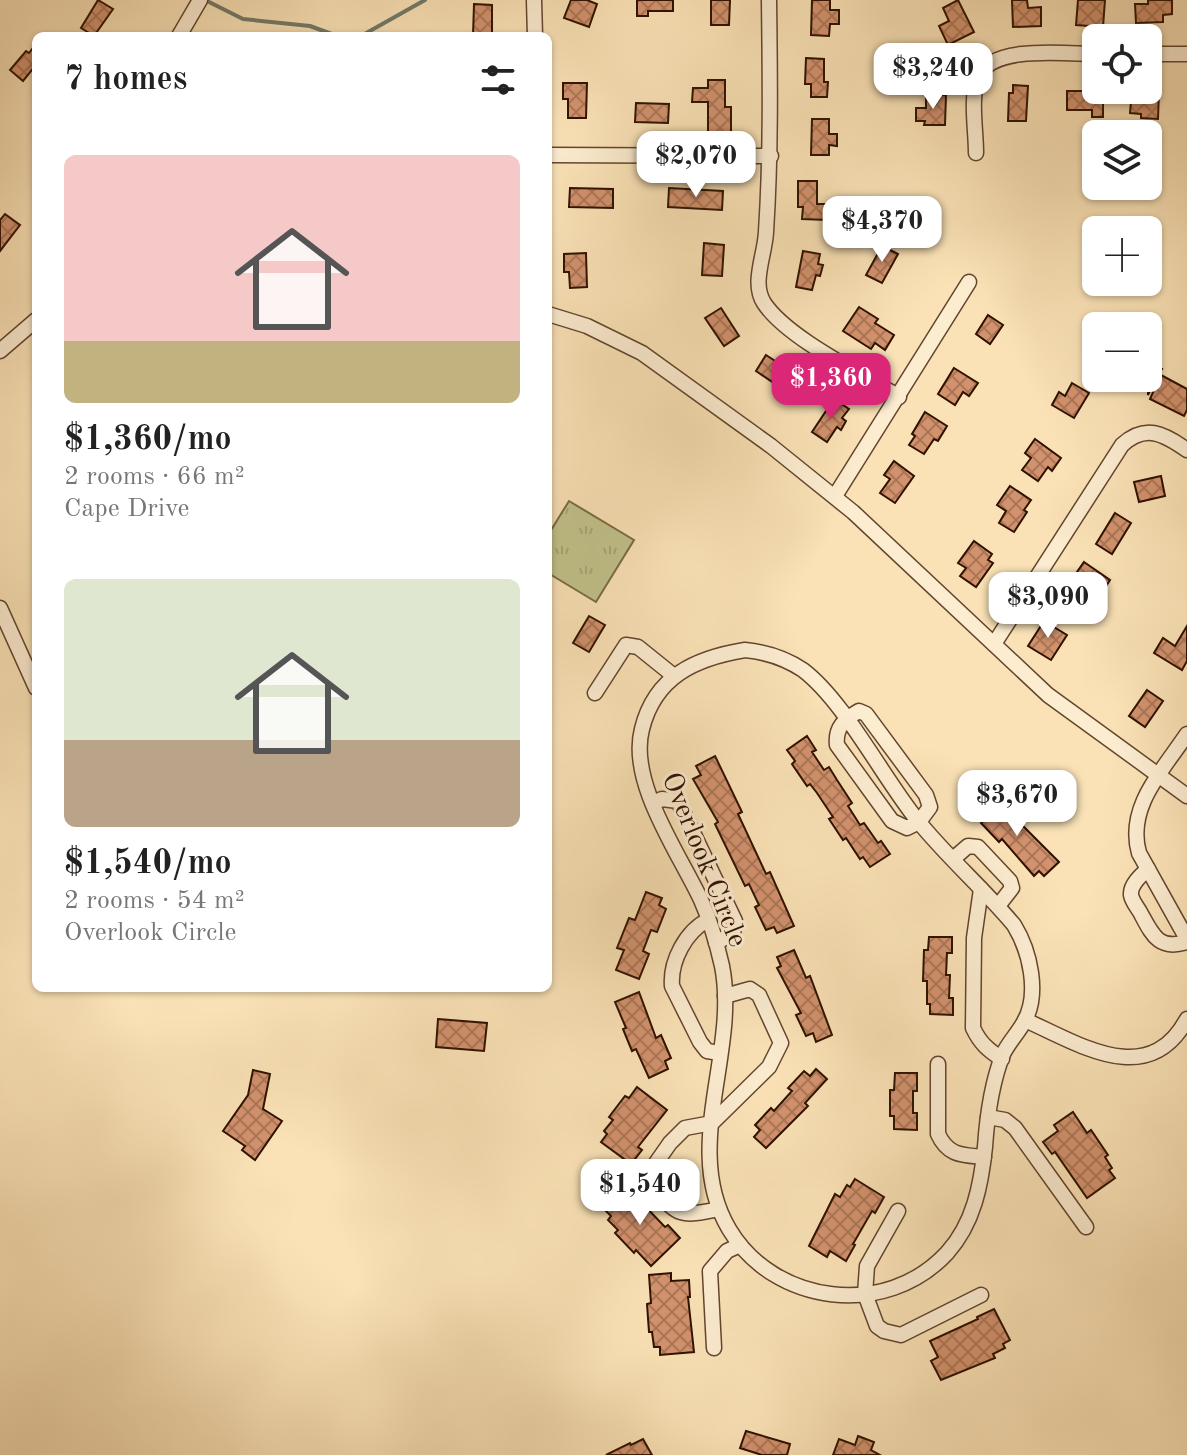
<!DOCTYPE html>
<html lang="en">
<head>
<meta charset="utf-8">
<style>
  body { margin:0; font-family:"Old Standard TT",serif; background:#f6f6f6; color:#222; height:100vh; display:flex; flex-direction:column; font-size:30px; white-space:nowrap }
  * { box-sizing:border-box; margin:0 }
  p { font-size:26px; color:#767676 }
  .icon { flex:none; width:44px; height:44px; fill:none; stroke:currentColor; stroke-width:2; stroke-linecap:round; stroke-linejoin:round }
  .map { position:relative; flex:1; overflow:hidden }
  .panel { position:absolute; left:32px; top:32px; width:520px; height:960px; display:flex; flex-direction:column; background:#fff; border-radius:12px; box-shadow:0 2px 6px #0004 }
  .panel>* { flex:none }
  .fabs { position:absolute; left:1082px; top:24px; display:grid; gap:16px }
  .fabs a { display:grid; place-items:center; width:80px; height:80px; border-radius:12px; background:#fff; box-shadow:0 2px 6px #0004; font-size:40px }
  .price { position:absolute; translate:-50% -68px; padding:0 18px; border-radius:16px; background:#fff; color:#222; font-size:26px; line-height:52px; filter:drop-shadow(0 2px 4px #0008) }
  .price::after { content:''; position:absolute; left:50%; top:48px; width:24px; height:18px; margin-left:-12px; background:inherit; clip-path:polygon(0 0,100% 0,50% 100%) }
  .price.selected { background:#db2777; color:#fff }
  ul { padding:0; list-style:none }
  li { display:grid; align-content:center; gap:16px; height:424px; padding:0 32px }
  li span { display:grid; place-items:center; height:248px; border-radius:12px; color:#555 }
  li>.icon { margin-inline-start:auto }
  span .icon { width:144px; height:144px; fill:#fffc; stroke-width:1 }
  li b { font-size:34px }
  h2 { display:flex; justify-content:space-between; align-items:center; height:96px; padding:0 32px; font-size:34px }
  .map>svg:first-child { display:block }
  .park { fill:url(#park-tufts); stroke:#786a46; stroke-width:2 }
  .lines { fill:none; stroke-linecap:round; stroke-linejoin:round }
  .stream { stroke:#727969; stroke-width:4 }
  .building { fill:url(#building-cross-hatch); stroke:#2f1100; stroke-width:2 }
  .minor-casing { stroke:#62452e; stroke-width:17 }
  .minor { stroke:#fcecd0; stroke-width:14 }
  .labels { text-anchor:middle; stroke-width:6; stroke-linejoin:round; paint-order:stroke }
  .street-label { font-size:28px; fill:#2f1100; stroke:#fcecd0 }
</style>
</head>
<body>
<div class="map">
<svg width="1187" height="1455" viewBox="0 0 1187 1455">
  <defs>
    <pattern id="park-tufts" width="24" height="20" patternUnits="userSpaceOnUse" patternTransform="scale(2)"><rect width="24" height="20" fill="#c1c28b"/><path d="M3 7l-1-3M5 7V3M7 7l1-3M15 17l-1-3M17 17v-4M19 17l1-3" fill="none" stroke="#a6a676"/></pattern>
    <pattern id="building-cross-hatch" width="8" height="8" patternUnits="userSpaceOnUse" patternTransform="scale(2)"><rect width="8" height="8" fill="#d2926d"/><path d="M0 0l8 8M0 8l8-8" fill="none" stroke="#ab7657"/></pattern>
  </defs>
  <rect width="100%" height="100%" fill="#fae2b6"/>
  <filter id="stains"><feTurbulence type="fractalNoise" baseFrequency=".0025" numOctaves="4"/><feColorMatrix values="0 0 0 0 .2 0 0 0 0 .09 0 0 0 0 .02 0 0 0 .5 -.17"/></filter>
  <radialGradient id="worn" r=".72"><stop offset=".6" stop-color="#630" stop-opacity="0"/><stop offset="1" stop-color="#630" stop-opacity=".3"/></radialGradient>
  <path class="park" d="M569,501L634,540L596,602L548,573V535Z"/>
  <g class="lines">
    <g class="stream">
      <path d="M205,0L243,19L310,26L337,36"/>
      <path d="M361,36L425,0"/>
    </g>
  </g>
  <g class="building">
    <path d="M98,0L113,9L94,36L81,28Z"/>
    <path d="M571,0H587L597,4L589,27L564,18Z"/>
    <path d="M637,0H673V11H648V16H637Z"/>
    <path d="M711,0H730L729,25H711Z"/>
    <path d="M812,0H830V10H839V24H830L829,36L811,35Z"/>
    <path d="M958,0L974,32L948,45L939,26L949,21L943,8Z"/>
    <path d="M1012,0H1027L1028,8L1041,7V26L1013,27Z"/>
    <path d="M1078,0H1105L1103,27L1076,25Z"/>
    <path d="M1148,0H1172V14L1163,15V22L1136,23L1135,4H1148Z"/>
    <path d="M474,4L492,5V36H473Z"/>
    <path d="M36,44V65L23,81L10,70L26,51L29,53Z"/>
    <path d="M806,58L824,59V82H828L827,97H811V84H805Z"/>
    <path d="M708,80H725V107H731V135H708V102H692L693,88H708Z"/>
    <path d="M563,83H587L586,118H568V99H563Z"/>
    <path d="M1013,85L1028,86L1026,121H1008L1009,93H1013Z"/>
    <path d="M1132,90L1159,91L1158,119L1141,118V114L1130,113Z"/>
    <path d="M1067,91H1094V99H1103V117H1092V110H1067Z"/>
    <path d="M926,95H946L945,125H924L925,121H916V108H926Z"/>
    <path d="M636,103L669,104L668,123L635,122Z"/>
    <path d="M812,119H829V134H837V146L829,145V155H811Z"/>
    <path d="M798,181H817V204H827V220L802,219L803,207H798Z"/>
    <path d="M570,188L613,189V208L569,207Z"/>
    <path d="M669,188L723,191L722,210L668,207Z"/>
    <path d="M5,214L20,225L0,251V220Z"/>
    <path d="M704,243L724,245L722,276L702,275Z"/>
    <path d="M882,246L898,254L882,283L866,275Z"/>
    <path d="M803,251L820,254L818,264L823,265L820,276L816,275L812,290L796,287Z"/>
    <path d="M586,253L587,287L570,288L569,272H564V254Z"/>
    <path d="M859,307L878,319L875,323L894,335L885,350L875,343L871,349L843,331Z"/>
    <path d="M721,308L739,336L724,346L705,318Z"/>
    <path d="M988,315L1003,325L990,344L976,334Z"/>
    <path d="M766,355L795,374L784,390L756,371Z"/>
    <path d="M1148,362L1162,369L1159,374L1187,389V410L1184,416L1150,399L1154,390L1151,389L1148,395V387L1130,378H1148Z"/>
    <path d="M954,368L978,383L969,396L963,392L955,405L938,394Z"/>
    <path d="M1072,383L1089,393L1074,418L1052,405L1059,392L1065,396Z"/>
    <path d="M834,399L849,409L842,418L846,421L841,430L837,427L827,442L812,432Z"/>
    <path d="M925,412L947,426L938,441L934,439L924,454L909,445L915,436L912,434Z"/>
    <path d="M1035,439L1061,458L1052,471L1048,467L1038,481L1022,470L1031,458L1025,453Z"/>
    <path d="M894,461L914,476L895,503L880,493L890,479L884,475Z"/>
    <path d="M1161,476L1165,496L1139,502L1134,482Z"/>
    <path d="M1010,486L1031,500L1024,510L1027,512L1014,532L999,523L1006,511L997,505Z"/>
    <path d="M1115,513L1131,523L1112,554L1096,544Z"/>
    <path d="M974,541L992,554L988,560L993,563L976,587L960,576L966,568L958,563Z"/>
    <path d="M1084,562L1110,580L1099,597L1095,594L1083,596L1076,605L1061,595Z"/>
    <path d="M589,616L605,625L589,652L573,643Z"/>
    <path d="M1044,621L1067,635L1051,660L1028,646Z"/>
    <path d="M1187,626V661L1182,670L1154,653L1163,638L1175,646Z"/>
    <path d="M1147,690L1163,701L1145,727L1129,716Z"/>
    <path d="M807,736L816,750L812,752L824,770L829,767L837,780L852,803L848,806L860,825L864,823L878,843L881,841L890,854L870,867L863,857L860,859L846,838L843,840L829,819L833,817L817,793L810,784L807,786L792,764L795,761L787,750Z"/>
    <path d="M715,756L742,812L738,814L766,874L770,872L794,926L777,933L774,927L766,930L755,907L759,905L749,884L745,886L715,824L718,822L693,779L701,775L696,766Z"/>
    <path d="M994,797L1059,862L1044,876L1039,871L1034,876L1002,839L999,842L981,823L987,817L980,810Z"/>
    <path d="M646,892L662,898L659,905L666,909L657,932L651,930L643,951L649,954L639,979L616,970L624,950L617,948L629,918L635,920Z"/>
    <path d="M929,937H952V953H947L946,975H950L949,998H953V1015L930,1014V1004H927V981H923L924,950H928Z"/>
    <path d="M794,950L806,978L810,976L832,1035L816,1042L813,1033L806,1036L796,1015L801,1013L777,968L781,966L777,957Z"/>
    <path d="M639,992L656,1038L661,1035L671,1058L665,1061L668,1069L649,1078L636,1049L632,1051L623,1029L626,1028L615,1002Z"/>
    <path d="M438,1019L487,1023L484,1051L436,1047Z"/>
    <path d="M816,1069L827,1079L805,1103L808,1106L766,1148L754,1137L760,1130L755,1125L771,1108L774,1111L792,1091L788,1088L804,1071L810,1076Z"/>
    <path d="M253,1070L270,1074L263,1109L282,1121L255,1160L242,1150L245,1146L223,1131L248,1095Z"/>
    <path d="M895,1073H917V1091H913V1113H917V1130L894,1129V1116H890V1090H894Z"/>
    <path d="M637,1087L667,1110L638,1147L642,1150L631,1164L601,1142L607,1134L604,1131L613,1120L609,1117L625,1096L629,1098Z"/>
    <path d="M1073,1112L1087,1133L1091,1130L1108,1155L1105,1157L1112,1168L1109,1170L1115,1178L1087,1198L1055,1152L1052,1154L1043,1142L1058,1131L1054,1125Z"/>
    <path d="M855,1179L884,1197L875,1213L872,1211L853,1244L855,1245L846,1261L830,1251L827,1257L809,1246L835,1194L840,1197L847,1185L850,1187Z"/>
    <path d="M631,1185L644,1198L640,1201L665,1227L668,1225L680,1238L651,1266L636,1250L634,1253L615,1233L618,1230L608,1220L611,1216L605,1210Z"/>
    <path d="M671,1273V1281L689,1280L690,1297H688L694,1352L660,1355V1347H654L652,1332H649L647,1304L651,1303L649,1275Z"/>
    <path d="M994,1309L1010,1340L1003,1344L1005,1348L993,1354L995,1358L941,1380L931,1361L938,1357L930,1341L978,1319L977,1317Z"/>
    <path d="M746,1431L790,1444L787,1455H762L740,1448Z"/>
    <path d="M858,1436L874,1442L871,1450L880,1455H833L839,1439L855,1445Z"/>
    <path d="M643,1439L652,1455H606L630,1443L631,1445Z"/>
  </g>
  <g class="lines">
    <g class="minor-casing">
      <g id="minor">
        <path d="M534,0L535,36"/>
        <path d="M769,0C770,77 771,155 766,232C765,255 751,283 764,303C787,338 862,374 899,397"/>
        <path d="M179,36L200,0"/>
        <path d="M1148,54H1187"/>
        <path d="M976,153C976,130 970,98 978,77C992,44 1067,54 1096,54"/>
        <path d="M548,155L771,156"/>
        <path d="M548,314L587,326L642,353L771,446L853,512L1048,695L1187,796"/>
        <path d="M0,351L36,320"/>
        <path d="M835,496L969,282"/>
        <path d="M0,608L36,688"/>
        <path d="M994,644L1122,445C1145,424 1163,433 1187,450"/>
        <path d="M745,650C766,652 785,658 803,670C845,702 883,778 918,821C948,858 984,889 1014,925C1030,951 1040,994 1024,1022C1018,1033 1009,1042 1003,1054C992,1082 987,1117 985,1147C981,1185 974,1223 947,1253C886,1319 774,1305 729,1229C681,1148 739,1052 722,966C717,944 710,920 701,900C679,853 628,782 642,729C655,676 696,658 745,650Z"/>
        <path d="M595,693L626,645L638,647L674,676"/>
        <path d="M859,711L866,714L926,795L930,807L919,822L907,828L892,821L837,745C835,727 845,719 859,711Z"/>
        <path d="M1187,734C1163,770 1126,807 1139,853L1187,939"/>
        <path d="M653,803L662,799L678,801L735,921L733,933L716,943"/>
        <path d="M953,859L968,846L978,847L1010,881L1012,888L998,906"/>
        <path d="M1148,869C1141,875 1130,885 1131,895C1132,901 1137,907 1140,912C1152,934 1158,951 1187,942"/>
        <path d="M981,889L974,938L973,1028C980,1043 988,1050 1002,1059"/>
        <path d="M708,920C686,931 670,961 672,986L700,1042L707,1051L720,1053"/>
        <path d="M1025,1020C1078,1043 1148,1091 1187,1019"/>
        <path d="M938,1064V1134C948,1156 962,1155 984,1157"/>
        <path d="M988,1117L1005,1120L1015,1128L1086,1227"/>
        <path d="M719,1209C674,1219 677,1213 648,1181L649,1173L670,1143L685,1128L712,1123L769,1067L781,1043L759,995L750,989L725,996"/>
        <path d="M898,1211L867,1266L865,1294L877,1326L884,1331L901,1335L981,1295"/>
        <path d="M714,1348L710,1271L727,1251L740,1245"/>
      </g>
    </g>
    <use href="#minor" class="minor"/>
  </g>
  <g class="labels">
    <g class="street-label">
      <text transform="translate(706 859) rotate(68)" y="10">Overlook Circle</text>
    </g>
  </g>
  <rect width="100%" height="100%" filter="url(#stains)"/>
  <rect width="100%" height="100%" fill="url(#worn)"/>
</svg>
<div class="fabs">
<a><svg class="icon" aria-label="locate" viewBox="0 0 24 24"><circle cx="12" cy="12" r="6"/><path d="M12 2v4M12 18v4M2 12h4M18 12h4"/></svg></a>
<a><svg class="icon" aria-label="layers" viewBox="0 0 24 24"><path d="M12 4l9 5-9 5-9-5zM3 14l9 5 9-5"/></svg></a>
<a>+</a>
<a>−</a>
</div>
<b class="price" style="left:933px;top:111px">$3,240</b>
<b class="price" style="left:696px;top:199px">$2,070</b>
<b class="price" style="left:882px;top:264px">$4,370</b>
<b class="price selected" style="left:831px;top:421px">$1,360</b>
<b class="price" style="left:1048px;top:640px">$3,090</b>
<b class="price" style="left:1017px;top:838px">$3,670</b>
<b class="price" style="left:640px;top:1227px">$1,540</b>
<section class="panel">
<h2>7 homes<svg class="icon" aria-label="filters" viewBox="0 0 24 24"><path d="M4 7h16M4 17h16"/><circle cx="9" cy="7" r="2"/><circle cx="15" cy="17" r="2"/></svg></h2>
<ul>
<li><span style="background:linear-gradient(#f6c9c9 75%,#c2b280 0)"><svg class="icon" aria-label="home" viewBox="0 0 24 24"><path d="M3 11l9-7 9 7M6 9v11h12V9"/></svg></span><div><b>$1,360/mo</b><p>2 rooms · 66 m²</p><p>Cape Drive</p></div></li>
<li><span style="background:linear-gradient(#dfe7d0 65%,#b9a48a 0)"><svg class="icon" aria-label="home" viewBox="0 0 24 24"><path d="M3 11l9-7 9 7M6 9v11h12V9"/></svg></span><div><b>$1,540/mo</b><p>2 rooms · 54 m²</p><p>Overlook Circle</p></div></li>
</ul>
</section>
</div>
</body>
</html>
